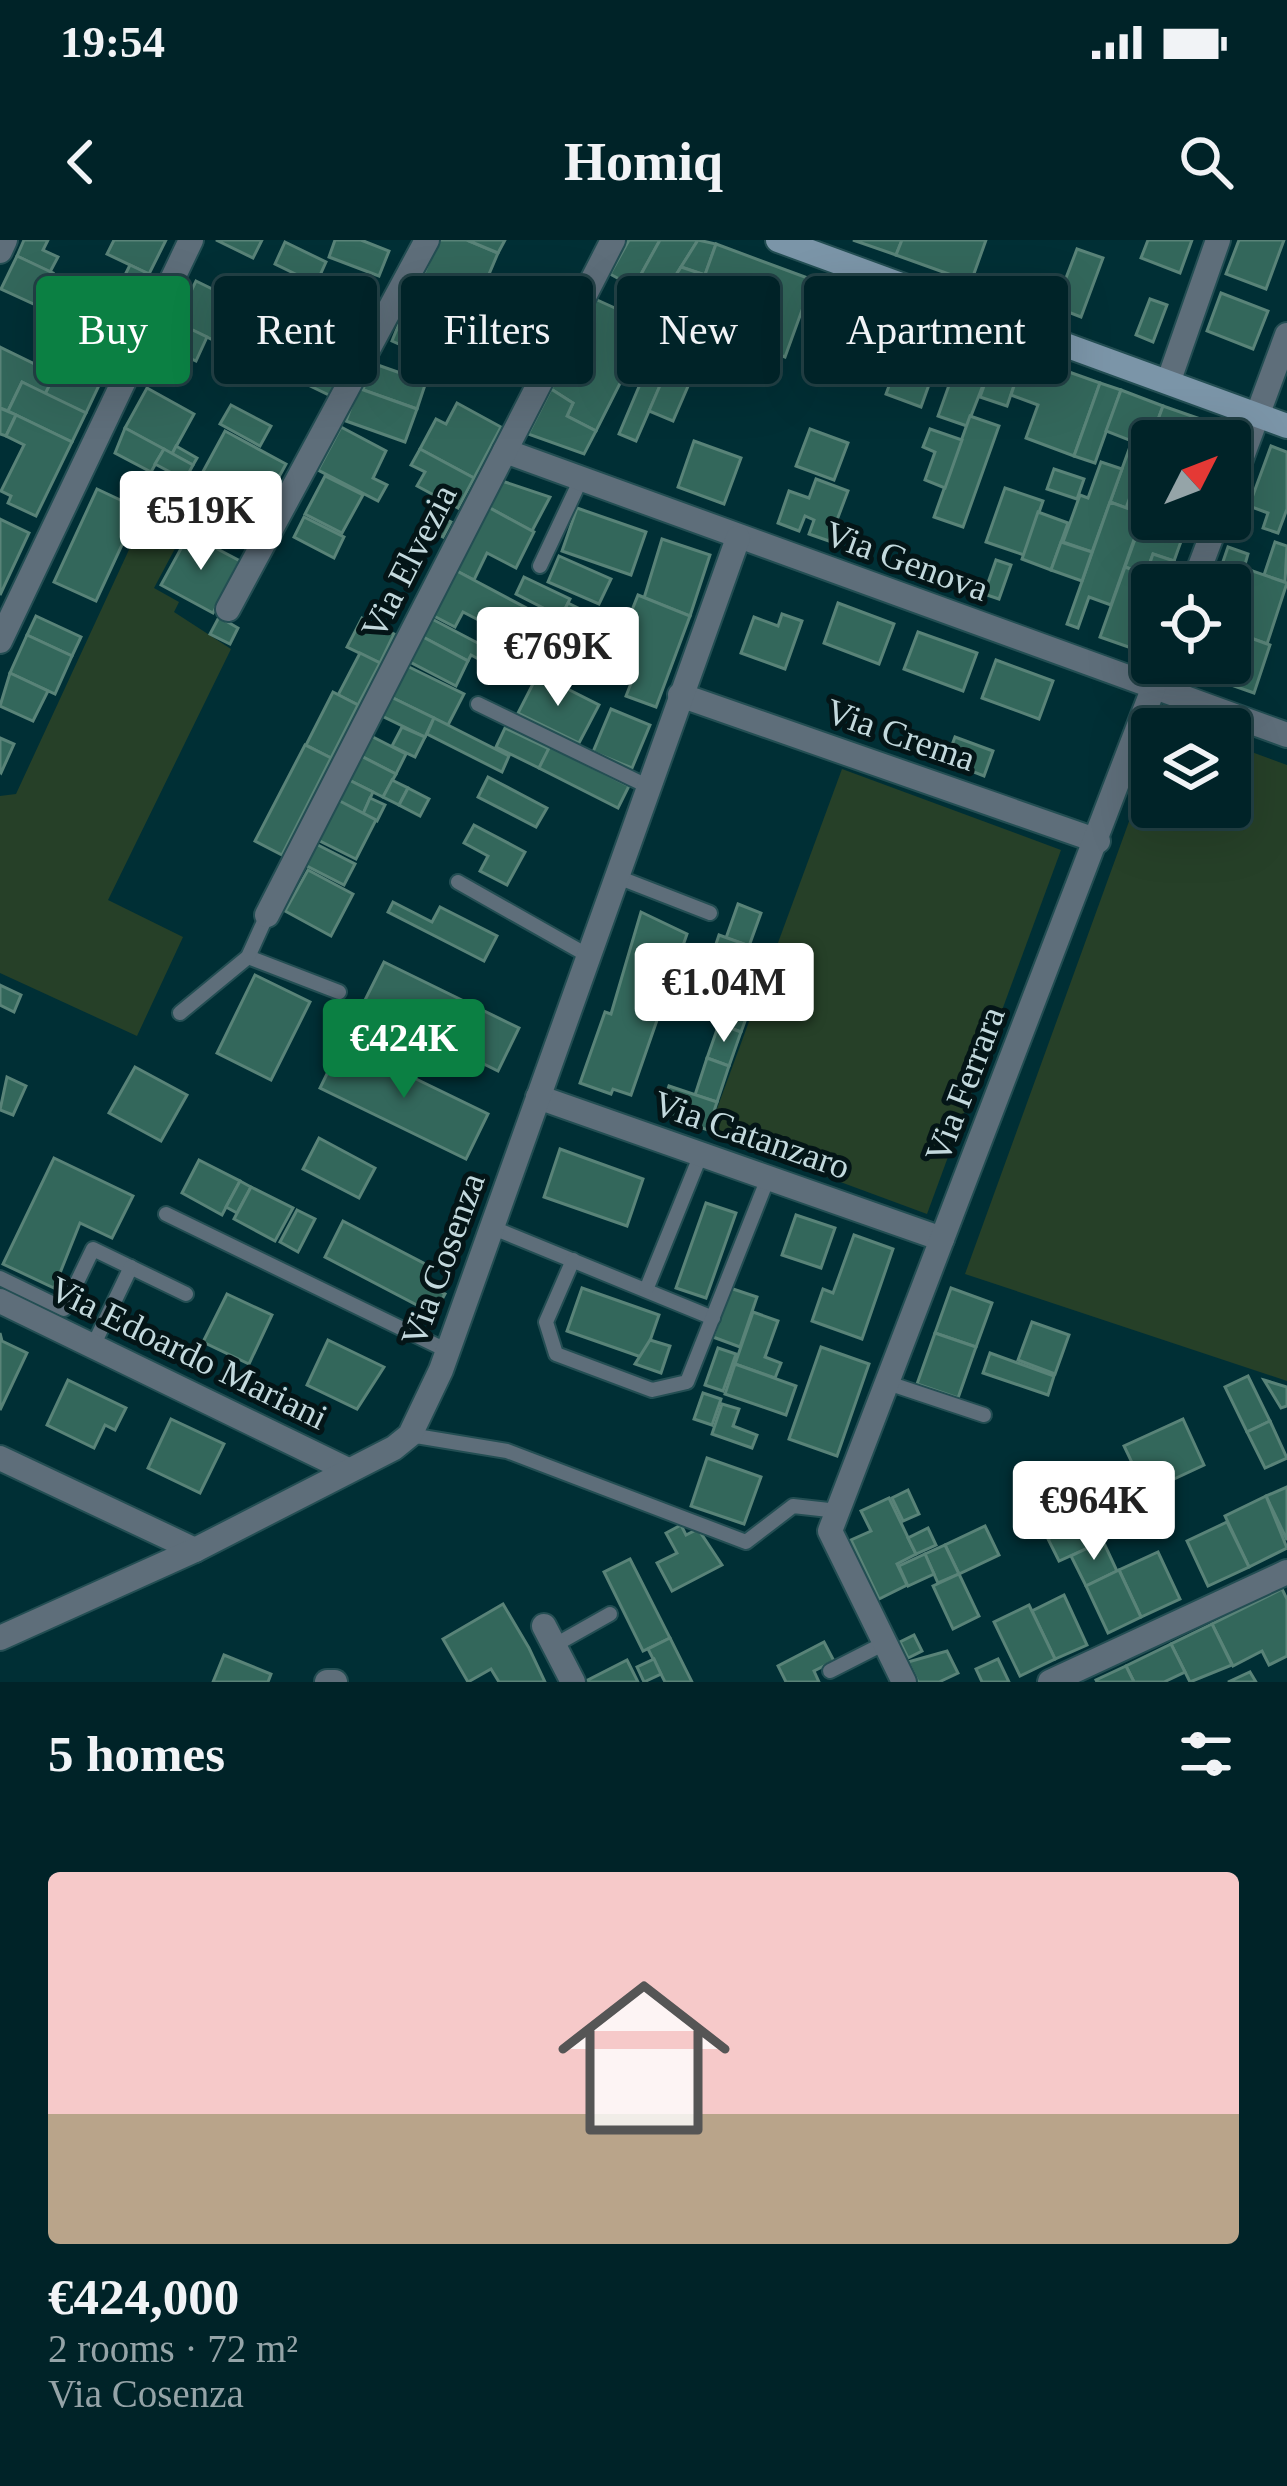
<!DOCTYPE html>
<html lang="en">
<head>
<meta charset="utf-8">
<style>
  body { margin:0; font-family:"Times New Roman",serif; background:#0e2f34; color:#f1f3f6; height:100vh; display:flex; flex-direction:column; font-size:45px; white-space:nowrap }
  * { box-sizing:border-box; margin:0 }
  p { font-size:39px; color:#95a4a8 }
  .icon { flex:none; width:66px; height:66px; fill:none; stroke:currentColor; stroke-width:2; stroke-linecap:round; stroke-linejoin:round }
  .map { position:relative; height:1442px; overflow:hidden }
  .panel { display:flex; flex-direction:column; background:#002328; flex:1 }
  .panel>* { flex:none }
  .top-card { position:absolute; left:36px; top:36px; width:1215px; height:108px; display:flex; gap:24px }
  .needle { width:78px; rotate:48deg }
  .controls { position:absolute; left:1131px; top:180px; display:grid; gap:24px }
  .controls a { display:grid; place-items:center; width:120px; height:120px; border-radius:12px; background:#002328; box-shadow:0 12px 48px #0002,0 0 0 3px #224045; font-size:60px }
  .price { position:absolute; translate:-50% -102px; padding:0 27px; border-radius:12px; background:#fff; color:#222; font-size:39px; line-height:78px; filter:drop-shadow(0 3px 6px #0008) }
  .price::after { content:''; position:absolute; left:50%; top:72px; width:36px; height:27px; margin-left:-18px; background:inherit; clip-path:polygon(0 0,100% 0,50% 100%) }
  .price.active { background:#0b8043; color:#fff }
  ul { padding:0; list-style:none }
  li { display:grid; align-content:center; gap:24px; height:636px; padding:0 48px }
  li span { display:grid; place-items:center; height:372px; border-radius:12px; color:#555 }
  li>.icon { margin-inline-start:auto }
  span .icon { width:216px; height:216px; fill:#fffc; stroke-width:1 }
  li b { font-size:51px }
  h2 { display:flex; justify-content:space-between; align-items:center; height:144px; padding:0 48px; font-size:51px }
  .pill { padding:0 42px; border-radius:12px; background:#002328; box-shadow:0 12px 48px #0002,0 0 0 3px #224045; font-size:42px; line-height:108px }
  .pill.active { background:#0b8043; color:#fff }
  .status { display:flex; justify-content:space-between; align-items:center; height:84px; padding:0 60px; background:#002328; direction:ltr }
  .status svg { height:33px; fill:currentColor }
  header { display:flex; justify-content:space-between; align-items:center; height:156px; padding:0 48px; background:#002328; font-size:54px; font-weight:800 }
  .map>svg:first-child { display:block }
  .green { fill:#264028 }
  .building { fill:#33675b; stroke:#598378; stroke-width:3 }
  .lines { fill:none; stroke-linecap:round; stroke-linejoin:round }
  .service-casing { stroke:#234e53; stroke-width:18 }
  .minor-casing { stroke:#234e53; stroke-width:28 }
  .secondary-casing { stroke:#234e53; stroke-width:28 }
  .service { stroke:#5e6e7a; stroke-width:14 }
  .minor { stroke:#5e6e7a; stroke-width:24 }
  .secondary { stroke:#7b95a8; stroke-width:24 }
  .labels { text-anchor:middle; stroke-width:10; stroke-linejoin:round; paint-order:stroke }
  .street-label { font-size:36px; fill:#c3d9dd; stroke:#041517 }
</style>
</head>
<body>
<div class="status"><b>19:54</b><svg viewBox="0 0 49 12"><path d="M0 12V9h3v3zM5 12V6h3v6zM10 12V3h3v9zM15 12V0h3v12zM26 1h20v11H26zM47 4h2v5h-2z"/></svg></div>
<header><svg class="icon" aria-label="back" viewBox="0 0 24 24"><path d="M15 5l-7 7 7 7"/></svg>Homiq<svg class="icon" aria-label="search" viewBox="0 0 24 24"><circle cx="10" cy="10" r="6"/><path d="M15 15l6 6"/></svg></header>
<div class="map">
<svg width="1287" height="1442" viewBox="0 0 1287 1442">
  <rect width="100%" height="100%" fill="#002f35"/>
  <g class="green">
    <path d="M149,285L179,301L154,348L179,362L174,372L231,409L108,660L183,697L137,796L0,733V556L16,554L133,301L140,303Z"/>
    <path d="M1230,504L1287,525V1141L965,1034L1152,518V567H1230Z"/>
    <path d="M842,529L1061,610L927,974L708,893Z"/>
  </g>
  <g class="building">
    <path d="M48,0L43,10L58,17L50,32L17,16L24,0Z"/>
    <path d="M114,0H166L149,34L107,14Z"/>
    <path d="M216,0H262L253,18Z"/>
    <path d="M335,0H361L389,11L379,36L329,17Z"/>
    <path d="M438,0H467L498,13L478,60L423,36Z"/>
    <path d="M467,0H505L498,13Z"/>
    <path d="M629,0H660L634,47L610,34Z"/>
    <path d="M660,0H698L664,54L650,47L646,54L634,47Z"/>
    <path d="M698,0L716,4L705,35L681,27Z"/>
    <path d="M853,0H902L896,15Z"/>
    <path d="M902,0H986L971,42L896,15Z"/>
    <path d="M1148,0H1192L1180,33L1141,18Z"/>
    <path d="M1239,0H1284L1266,49L1226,34Z"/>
    <path d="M285,2L326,22L316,44L275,24Z"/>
    <path d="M716,4L813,40L785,117L688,82Z"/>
    <path d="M1077,9L1103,18L1081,77L1055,67Z"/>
    <path d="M17,16L53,33L38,66L1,49Z"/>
    <path d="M130,25L149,34L119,103L77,85L98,38L119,47Z"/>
    <path d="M681,27L705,35L688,82L654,70Z"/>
    <path d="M196,41L255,70L246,89L256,94L246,116L176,82Z"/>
    <path d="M323,43L373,67L360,96L332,83L327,94L304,83Z"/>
    <path d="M628,43L660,61L650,84L615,67Z"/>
    <path d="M841,51L869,61L860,87L832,76Z"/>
    <path d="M1221,53L1268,71L1253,109L1207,91Z"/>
    <path d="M595,59L650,84L596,191L567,176L573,163L551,149Z"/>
    <path d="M1150,59L1167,65L1153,102L1136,95Z"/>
    <path d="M891,68L949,89L921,167L886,154L893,135L870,127Z"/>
    <path d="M405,69L447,87L433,119L392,101Z"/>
    <path d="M498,72L535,92L514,132L477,112Z"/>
    <path d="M832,76L860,87L843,137L814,126Z"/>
    <path d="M668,78L686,86L636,201L619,194Z"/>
    <path d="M176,82L207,97L196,121L164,106Z"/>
    <path d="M284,83L323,102L332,83L360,96L341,136L274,104Z"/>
    <path d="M77,85L119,103L86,173L45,154Z"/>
    <path d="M967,95L998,107L967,186L938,176Z"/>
    <path d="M0,107L55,134L45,154L22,142L8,171L0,168Z"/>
    <path d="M998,107L1024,116L1007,166L980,157Z"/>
    <path d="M282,108L341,136L331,156L273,128Z"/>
    <path d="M674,113L698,123L673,181L649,171Z"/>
    <path d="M1024,116L1100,143L1074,216L1026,198L1038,165L1011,155Z"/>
    <path d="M372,123L426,142L417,169L363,150Z"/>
    <path d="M22,142L86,173L72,202L8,171Z"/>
    <path d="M1100,143L1121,150L1095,223L1074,216Z"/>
    <path d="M147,148L194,174L172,214L125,188Z"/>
    <path d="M358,148L417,169L405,202L346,181Z"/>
    <path d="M551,149L573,163L567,176L596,191L584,214L528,194Z"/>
    <path d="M1121,150L1163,166L1126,268L1110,262L1132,201L1106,191Z"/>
    <path d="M457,163L501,187L474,238L420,209L436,179L446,184Z"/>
    <path d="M231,165L271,186L260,206L220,184Z"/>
    <path d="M1163,166L1226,188L1221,201H1152V242L1137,237Z"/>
    <path d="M0,168L16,175L6,196L0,194Z"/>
    <path d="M16,175L72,202L36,276L8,263L11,256L1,251L24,205L6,196Z"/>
    <path d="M970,176L999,186L963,287L934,277Z"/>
    <path d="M341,187L386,211L373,238L387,245L378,261L318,230Z"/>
    <path d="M125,188L164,209L151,232L115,213Z"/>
    <path d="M810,189L848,203L834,240L796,226Z"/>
    <path d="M930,189L962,200L945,248L925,240L935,212L923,207Z"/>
    <path d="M225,191L286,224L250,290L200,263L210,245L199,239Z"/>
    <path d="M694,201L741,218L724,264L678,247Z"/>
    <path d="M176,206L197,218L193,225L172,214Z"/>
    <path d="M1271,206L1287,212V269L1278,293L1263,288L1268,273L1249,266Z"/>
    <path d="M164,209L193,225L185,240L155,224Z"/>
    <path d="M420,209L474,238L458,268L417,246L425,232L411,225Z"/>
    <path d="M1101,222L1122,229L1092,312L1063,302L1080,255L1088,258Z"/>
    <path d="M1054,229L1084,239L1077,259L1047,249Z"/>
    <path d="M325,236L363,255L342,293L305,274Z"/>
    <path d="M816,239L848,251L829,301L809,294L814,280L805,276L799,291L778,283L789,251L809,258Z"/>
    <path d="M502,241L550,257L532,291L488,267Z"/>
    <path d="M1005,248L1043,261L1024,315L986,302Z"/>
    <path d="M97,249L148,273L136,299L127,294L96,361L54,342Z"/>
    <path d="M1151,255L1152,279H1189L1174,321L1153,314L1146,334L1125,327Z"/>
    <path d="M1110,262L1143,274L1111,365L1089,357L1078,388L1067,384Z"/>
    <path d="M488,267L534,292L516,328L487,313L474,340L455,330Z"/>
    <path d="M577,268L646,292L631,335L562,311Z"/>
    <path d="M431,272L451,282L443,297L423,287Z"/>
    <path d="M1038,272L1068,283L1051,330L1022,319Z"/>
    <path d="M304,277L344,297L334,318L294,297Z"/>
    <path d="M0,279L29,293L0,355Z"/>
    <path d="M189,294L240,321L213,373L161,345Z"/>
    <path d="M662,299L710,315L690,376L644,358Z"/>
    <path d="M1061,302L1092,312L1082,341L1051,330Z"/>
    <path d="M1275,302L1287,306L1285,342L1264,335Z"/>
    <path d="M1228,307L1248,314L1244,328L1287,343L1267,404L1237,393L1240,385L1230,381V345H1215Z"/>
    <path d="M1153,314L1174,321L1166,342L1146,334Z"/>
    <path d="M559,316L611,339L599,364L548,342Z"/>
    <path d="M996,320L1011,325L999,359L984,354Z"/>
    <path d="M1125,327L1147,335L1142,349L1152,353V376L1140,411L1100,397Z"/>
    <path d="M455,330L534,372L519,401L463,372L455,387L432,375Z"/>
    <path d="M524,337L570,359L561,377L516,354Z"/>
    <path d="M638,355L690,376L656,467L626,456L635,433L624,429L628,419L615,413Z"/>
    <path d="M568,363L592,375L585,389L561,377Z"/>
    <path d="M838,363L894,384L879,424L824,403Z"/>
    <path d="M782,374L802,381L785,429L741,413L754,377L778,386Z"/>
    <path d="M36,376L81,397L72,416L27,395Z"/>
    <path d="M219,377L238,388L230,404L210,394Z"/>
    <path d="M362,378L394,394L380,423L347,407Z"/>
    <path d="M432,379L493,411L486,423L471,415L468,421L423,397Z"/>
    <path d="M918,392L977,413L963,451L904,429Z"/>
    <path d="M1237,393L1270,405L1254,453L1220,441Z"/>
    <path d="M27,395L72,416L55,454L10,433Z"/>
    <path d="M423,397L468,421L456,446L410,422Z"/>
    <path d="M360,413L380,423L358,465L338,455Z"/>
    <path d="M996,420L1053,441L1039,479L982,458Z"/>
    <path d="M1188,423H1211L1207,434Z"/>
    <path d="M407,426L464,454L448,485L391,457Z"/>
    <path d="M10,433L48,451L33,481L0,466Z"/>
    <path d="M538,434L599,465L579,503L518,473Z"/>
    <path d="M333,452L358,465L331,518L306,505Z"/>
    <path d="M391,457L434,478L425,497L382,476Z"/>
    <path d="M611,469L650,485L632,528L593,512Z"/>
    <path d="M434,478L509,516L502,532L427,494Z"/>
    <path d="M402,487L425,497L415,517L392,506Z"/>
    <path d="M505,488L549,509L539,528L496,507Z"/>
    <path d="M369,495L406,514L396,534L359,515Z"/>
    <path d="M955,497L993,511L984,536L946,521Z"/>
    <path d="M0,498L14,504L1,533L0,532Z"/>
    <path d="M305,505L331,518L282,615L255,601Z"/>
    <path d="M550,506L629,546L618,568L539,528Z"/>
    <path d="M359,515L396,534L383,557L347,539Z"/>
    <path d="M488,537L547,568L536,587L478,557Z"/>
    <path d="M347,539L373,552L363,574L337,561Z"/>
    <path d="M392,540L408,548L399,565L383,557Z"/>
    <path d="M408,548L429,559L420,576L399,565Z"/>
    <path d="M370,558L385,565L377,581L363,574Z"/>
    <path d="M336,559L376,580L356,619L316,599Z"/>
    <path d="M474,585L525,612L507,645L480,631L488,616L464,603Z"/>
    <path d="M314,603L355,624L344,645L303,624Z"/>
    <path d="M308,630L353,654L331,696L285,671Z"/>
    <path d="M393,662L432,682L440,667L497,696L484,721L388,672Z"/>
    <path d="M738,664L761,673L749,706L726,698Z"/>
    <path d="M641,672L687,694L631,855L613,849L611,854L580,843L605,772L611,774Z"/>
    <path d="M719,695L769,713L764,727L714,710Z"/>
    <path d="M730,716L764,727L758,744L724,732Z"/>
    <path d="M384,722L519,788L498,831L363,764Z"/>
    <path d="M724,732L758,744L752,762L718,750Z"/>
    <path d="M255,735L310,762L271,840L217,813Z"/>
    <path d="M0,745L21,755L14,772L0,765Z"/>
    <path d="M730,754L752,762L741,792L720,784Z"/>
    <path d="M719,784L741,792L729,826L707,818Z"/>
    <path d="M342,803L488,874L466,919L320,848Z"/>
    <path d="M707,818L729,826L717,862L695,855Z"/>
    <path d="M135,827L187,855L161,901L109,873Z"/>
    <path d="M7,837L26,846L13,875L0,870Z"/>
    <path d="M669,846L717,862L708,890L660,873Z"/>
    <path d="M319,898L375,928L359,958L303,929Z"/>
    <path d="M560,909L643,939L627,986L544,957Z"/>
    <path d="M54,918L133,956L112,998L80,983L54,1048L3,1024Z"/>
    <path d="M199,920L240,941L222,975L182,953Z"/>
    <path d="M240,941L251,947L237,973L226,967Z"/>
    <path d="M251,947L293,968L275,1001L234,979Z"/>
    <path d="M706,963L736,973L706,1058L676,1048Z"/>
    <path d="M297,970L315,979L298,1012L280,1002Z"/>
    <path d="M796,975L835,988L821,1028L782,1015Z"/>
    <path d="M343,981L431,1027L423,1043L445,1054L434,1074L325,1017Z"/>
    <path d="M854,995L893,1009L862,1099L812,1081L823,1049L833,1053Z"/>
    <path d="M582,1048L659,1075L644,1118L567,1091Z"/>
    <path d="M730,1048L757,1057L740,1107L713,1097Z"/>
    <path d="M951,1048L992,1063L976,1107L935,1093Z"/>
    <path d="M227,1054L272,1075L249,1124L203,1102Z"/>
    <path d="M753,1072L778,1081L765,1117L781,1123L775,1138L735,1124Z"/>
    <path d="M1032,1082L1069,1095L1055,1134L1018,1120Z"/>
    <path d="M0,1093L2,1101L27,1113L0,1170Z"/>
    <path d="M935,1093L976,1107L958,1158L917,1144Z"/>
    <path d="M328,1100L384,1127L357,1169L307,1145Z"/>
    <path d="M650,1100L670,1106L661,1133L635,1124Z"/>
    <path d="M821,1107L869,1124L837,1216L789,1199Z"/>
    <path d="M718,1108L736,1114L723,1151L705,1145Z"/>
    <path d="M990,1113L1054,1136L1048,1155L983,1133Z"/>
    <path d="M735,1124L796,1146L786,1175L725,1154Z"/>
    <path d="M1248,1136L1270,1181L1247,1192L1225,1147Z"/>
    <path d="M68,1140L126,1168L115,1190L105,1185L94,1208L47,1185Z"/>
    <path d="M1264,1140L1287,1147V1166L1281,1168Z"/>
    <path d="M703,1153L721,1159L712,1185L694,1179Z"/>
    <path d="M722,1164L739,1169L733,1186L757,1195L752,1208L712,1194Z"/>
    <path d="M171,1179L224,1204L200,1253L148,1228Z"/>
    <path d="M1183,1179L1204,1225L1146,1252L1124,1206Z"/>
    <path d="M1270,1181L1287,1218L1265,1228L1247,1192Z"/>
    <path d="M707,1218L761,1237L744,1284L691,1266Z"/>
    <path d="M1287,1247V1300L1266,1256Z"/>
    <path d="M908,1250L919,1274L903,1281L892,1258Z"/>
    <path d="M1266,1256L1287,1308L1249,1327L1225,1276Z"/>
    <path d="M889,1258L916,1314L897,1324L907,1345L879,1359L851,1300L871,1291L861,1271Z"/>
    <path d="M1092,1278L1103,1301L1059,1321L1048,1299Z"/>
    <path d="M1227,1282L1249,1327L1208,1346L1187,1301Z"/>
    <path d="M681,1285L686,1295L698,1289L722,1325L672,1351L657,1323L677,1313L666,1293Z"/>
    <path d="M985,1286L999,1315L959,1334L945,1305Z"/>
    <path d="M928,1288L936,1305L916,1314L908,1298Z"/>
    <path d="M1103,1301L1117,1331L1086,1346L1071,1316Z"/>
    <path d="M945,1305L959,1334L938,1343L925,1314Z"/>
    <path d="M1158,1312L1180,1359L1141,1377L1119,1330Z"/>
    <path d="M925,1314L934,1334L908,1346L899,1326Z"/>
    <path d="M630,1319L670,1398L643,1411L604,1332Z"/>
    <path d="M1119,1330L1141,1377L1108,1393L1086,1346Z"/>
    <path d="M959,1334L979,1376L953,1389L933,1346Z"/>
    <path d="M1282,1349L1287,1359V1416L1269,1425L1262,1411L1233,1426L1212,1384Z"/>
    <path d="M1064,1355L1087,1405L1055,1419L1032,1371Z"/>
    <path d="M503,1364L529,1408L545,1442H499L491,1429L468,1442L443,1399Z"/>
    <path d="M1029,1365L1055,1419L1020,1436L994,1382Z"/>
    <path d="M1212,1384L1232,1425L1190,1442L1171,1404Z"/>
    <path d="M914,1395L922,1411L908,1418L900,1402Z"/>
    <path d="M670,1398L692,1442H665L648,1409Z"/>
    <path d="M824,1402L834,1421L814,1431L819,1442H786L778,1426Z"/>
    <path d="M1171,1404L1185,1432L1164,1442H1134L1126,1426Z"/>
    <path d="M947,1411L958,1433L939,1442H918L908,1422Z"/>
    <path d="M224,1415L271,1434L268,1442H213Z"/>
    <path d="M654,1419L661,1434L644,1442L637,1427Z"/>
    <path d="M998,1419L1009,1442H982L976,1429Z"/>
    <path d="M627,1420L638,1442H589L588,1440Z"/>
    <path d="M1126,1426L1134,1442H1097L1096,1440Z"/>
    <path d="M1250,1432L1256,1442H1228Z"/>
  </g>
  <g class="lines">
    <g class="service-casing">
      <g id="service">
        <path d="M540,326L581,239"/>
        <path d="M478,464L647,546"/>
        <path d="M615,636L710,673"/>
        <path d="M458,642L587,715"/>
        <path d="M248,717L339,752"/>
        <path d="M180,773L248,717L267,675"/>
        <path d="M166,974L448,1111"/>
        <path d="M491,987L713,1078"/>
        <path d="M573,1020L546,1082L556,1114L652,1150L687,1142L768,938"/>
        <path d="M0,1038L64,1069L93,1009L186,1054"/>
        <path d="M646,1050L701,914"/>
        <path d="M93,1106L131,1027"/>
        <path d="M885,1142L984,1175"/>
        <path d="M410,1195L507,1211L746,1302L793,1266L838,1271"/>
        <path d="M555,1405L610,1374"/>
        <path d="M830,1431L885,1403"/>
      </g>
    </g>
    <g class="minor-casing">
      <g id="minor">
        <path d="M0,11L5,0"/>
        <path d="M1169,140L1218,0"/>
        <path d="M505,211L1287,495"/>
        <path d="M1230,249L1287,95"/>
        <path d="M1193,345L1218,279"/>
        <path d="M228,369L427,0"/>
        <path d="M0,401L191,0"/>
        <path d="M680,455L1098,601"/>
        <path d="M267,675L613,0"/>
        <path d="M538,857L942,999"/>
        <path d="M0,1061L346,1229"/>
        <path d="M0,1218L195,1310"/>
        <path d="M544,1386L573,1442"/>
        <path d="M0,1398L195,1310L394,1208L410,1195L441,1130L738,298"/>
        <path d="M327,1442H335"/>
        <path d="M904,1442L830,1291L1163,423"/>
        <path d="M1050,1442L1287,1332"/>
      </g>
    </g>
    <g class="secondary-casing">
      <path id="secondary" d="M778,0L1287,186"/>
    </g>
    <use href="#service" class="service"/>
    <use href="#minor" class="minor"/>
    <use href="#secondary" class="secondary"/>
  </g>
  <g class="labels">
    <g class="street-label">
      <text transform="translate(907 320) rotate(20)" y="13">Via Genova</text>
      <text transform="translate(408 321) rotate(-63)" y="13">Via Elvezia</text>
      <text transform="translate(901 494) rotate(19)" y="13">Via Crema</text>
      <text transform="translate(964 844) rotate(-69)" y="13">Via Ferrara</text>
      <text transform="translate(752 894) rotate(19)" y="13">Via Catanzaro</text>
      <text transform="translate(442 1019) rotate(-70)" y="13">Via Cosenza</text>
      <text transform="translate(189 1112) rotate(26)" y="13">Via Edoardo Mariani</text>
    </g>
  </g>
</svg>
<div class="controls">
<a><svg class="needle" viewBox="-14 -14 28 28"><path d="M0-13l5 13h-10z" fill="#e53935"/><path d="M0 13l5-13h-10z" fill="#95a4a8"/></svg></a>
<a><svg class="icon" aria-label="locate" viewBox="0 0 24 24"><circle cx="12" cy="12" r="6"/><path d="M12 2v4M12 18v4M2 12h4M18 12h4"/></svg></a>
<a><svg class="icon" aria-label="layers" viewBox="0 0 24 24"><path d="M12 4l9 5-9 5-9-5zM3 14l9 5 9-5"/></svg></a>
</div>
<b class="price" style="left:201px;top:333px">€519K</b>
<b class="price" style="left:558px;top:469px">€769K</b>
<b class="price" style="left:724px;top:805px">€1.04M</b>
<b class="price active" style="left:404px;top:861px">€424K</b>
<b class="price" style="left:1094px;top:1323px">€964K</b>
<div class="top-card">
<a class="pill active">Buy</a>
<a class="pill">Rent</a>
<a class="pill">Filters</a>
<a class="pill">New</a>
<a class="pill">Apartment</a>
</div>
</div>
<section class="panel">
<h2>5 homes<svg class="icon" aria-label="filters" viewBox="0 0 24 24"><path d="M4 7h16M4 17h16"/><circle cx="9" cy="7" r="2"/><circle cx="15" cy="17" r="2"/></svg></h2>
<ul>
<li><span style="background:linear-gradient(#f6c9c9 65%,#b9a48a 0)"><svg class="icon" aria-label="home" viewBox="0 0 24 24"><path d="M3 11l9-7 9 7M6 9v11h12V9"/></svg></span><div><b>€424,000</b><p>2 rooms · 72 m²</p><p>Via Cosenza</p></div></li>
</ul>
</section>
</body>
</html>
